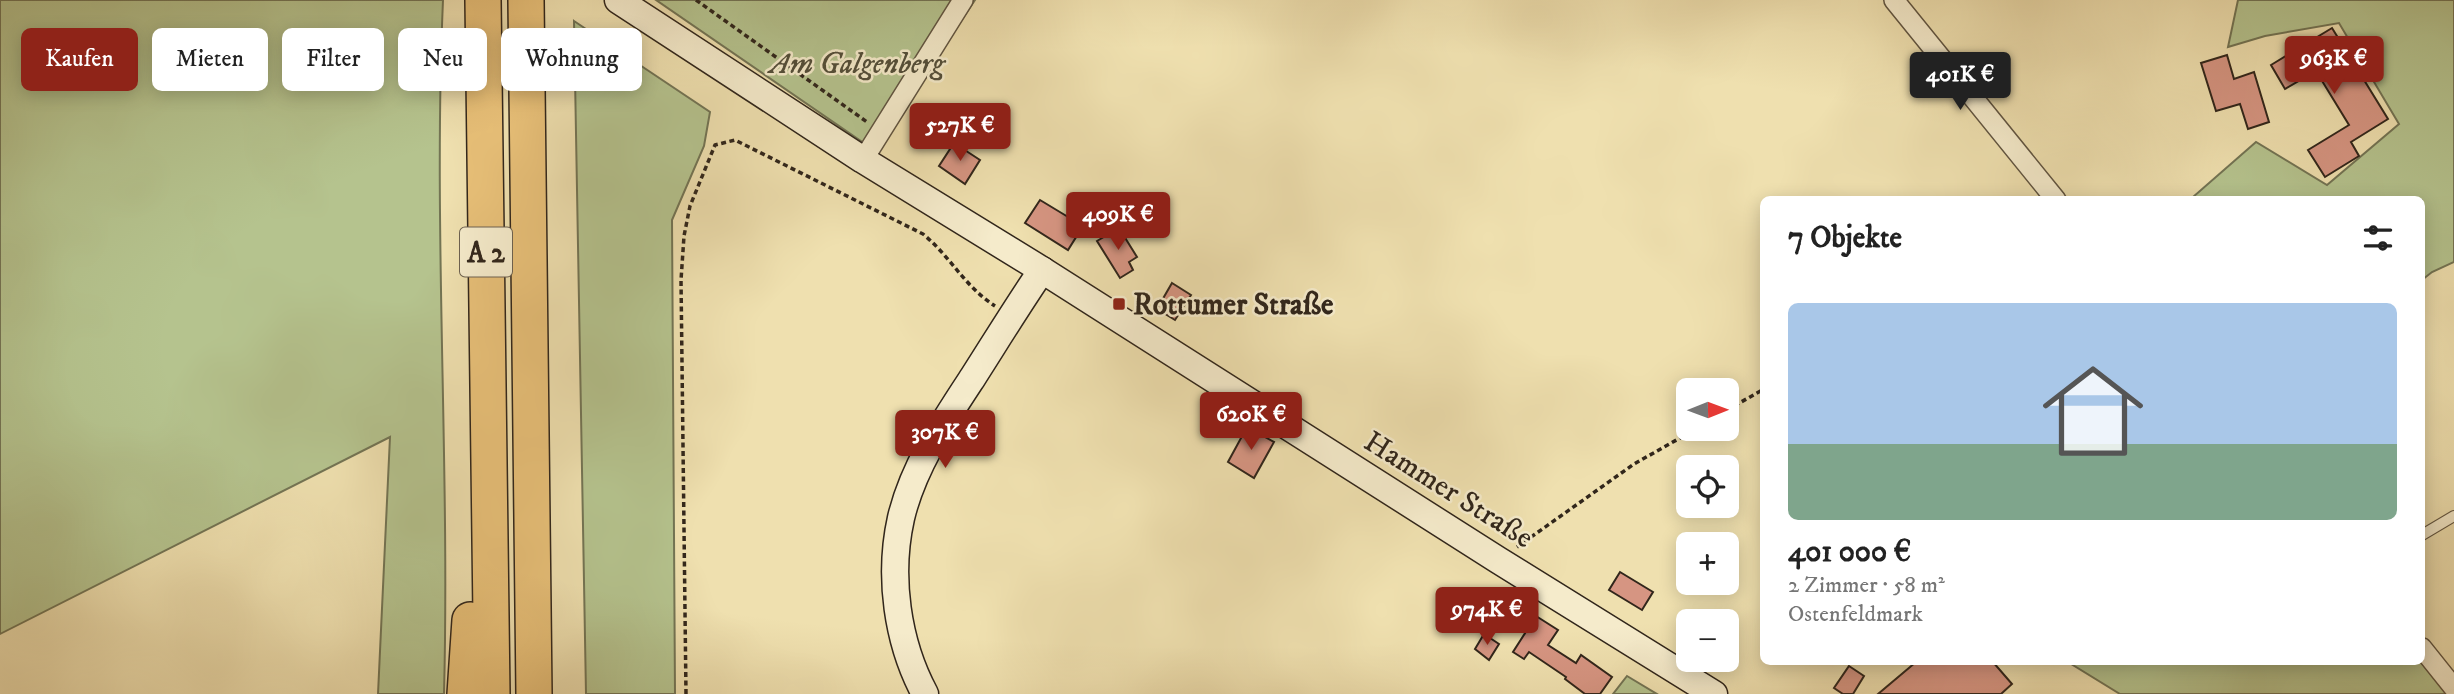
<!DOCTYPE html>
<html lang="de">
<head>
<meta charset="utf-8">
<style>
  body { margin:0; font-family:"IM FELL DW Pica",serif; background:#f2f2f2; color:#222; height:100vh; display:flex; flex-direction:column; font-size:26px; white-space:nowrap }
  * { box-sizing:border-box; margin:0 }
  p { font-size:23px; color:#767676 }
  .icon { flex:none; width:38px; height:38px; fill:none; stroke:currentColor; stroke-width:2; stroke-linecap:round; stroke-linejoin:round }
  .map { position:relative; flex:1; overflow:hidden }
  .drawer { position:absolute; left:1760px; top:196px; width:665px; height:469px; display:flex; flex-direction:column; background:#fff; border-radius:10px; box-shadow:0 4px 18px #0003 }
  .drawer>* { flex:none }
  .top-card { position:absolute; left:21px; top:28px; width:665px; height:63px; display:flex; gap:14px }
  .needle { width:46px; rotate:89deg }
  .tools { position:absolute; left:1676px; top:378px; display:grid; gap:14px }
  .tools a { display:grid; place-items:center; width:63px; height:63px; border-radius:10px; background:#fff; box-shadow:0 4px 18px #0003; font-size:35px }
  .price { position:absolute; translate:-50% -60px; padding:0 16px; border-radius:7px; background:#8f2418; color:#fff; font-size:23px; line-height:46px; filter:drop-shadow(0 2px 4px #0008) }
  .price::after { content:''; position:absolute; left:50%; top:42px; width:21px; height:16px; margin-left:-10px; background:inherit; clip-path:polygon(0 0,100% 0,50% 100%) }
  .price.current { background:#222; color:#fff }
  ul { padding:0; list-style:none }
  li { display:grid; align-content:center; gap:14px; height:371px; padding:0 28px }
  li+li { border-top:2px solid #e0e0e0 }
  li span { display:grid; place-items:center; height:217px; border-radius:10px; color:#555 }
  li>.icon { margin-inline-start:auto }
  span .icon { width:126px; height:126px; fill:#fffc; stroke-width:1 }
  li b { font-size:30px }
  h2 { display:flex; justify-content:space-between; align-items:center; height:84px; padding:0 28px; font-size:30px }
  .chip { padding:0 24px; border-radius:10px; background:#fff; box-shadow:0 4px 18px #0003; font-size:24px; line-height:63px }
  .chip.current { background:#8f2418; color:#fff }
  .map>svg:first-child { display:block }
  .green { fill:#b5c38e; stroke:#737454; stroke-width:2 }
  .building { fill:#d69582; stroke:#31261b; stroke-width:2 }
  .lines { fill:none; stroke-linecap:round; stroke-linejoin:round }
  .lane-casing { stroke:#605440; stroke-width:12 }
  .street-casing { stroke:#605440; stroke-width:22 }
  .secondary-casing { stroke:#31261b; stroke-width:29 }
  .highway-casing { stroke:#31261b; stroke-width:38 }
  .path { stroke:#31261b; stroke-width:3.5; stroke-dasharray:5 3.5; stroke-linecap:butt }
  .lane { stroke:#f5ebcb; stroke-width:10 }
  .street { stroke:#f5ebcb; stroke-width:19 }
  .secondary { stroke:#f5ebcb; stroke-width:26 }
  .highway { stroke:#e8c078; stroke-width:35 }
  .poi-dot { fill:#8f2418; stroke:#f5ebcb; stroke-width:2.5 }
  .labels { text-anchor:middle; stroke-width:5; stroke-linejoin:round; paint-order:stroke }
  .shield { fill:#f5ebcb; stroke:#6c6150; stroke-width:2 }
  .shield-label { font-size:28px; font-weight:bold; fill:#31261b }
  .park-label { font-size:30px; font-style:italic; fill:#524d38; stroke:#f5ebcb }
  .poi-label { font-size:30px; font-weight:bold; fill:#31261b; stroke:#f5ebcb; text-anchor:start }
  .street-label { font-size:30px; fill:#31261b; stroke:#f5ebcb }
</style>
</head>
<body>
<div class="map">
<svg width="2454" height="694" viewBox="0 0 2454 694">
  <rect width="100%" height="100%" fill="#efe0af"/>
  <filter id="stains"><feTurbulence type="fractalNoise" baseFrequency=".00286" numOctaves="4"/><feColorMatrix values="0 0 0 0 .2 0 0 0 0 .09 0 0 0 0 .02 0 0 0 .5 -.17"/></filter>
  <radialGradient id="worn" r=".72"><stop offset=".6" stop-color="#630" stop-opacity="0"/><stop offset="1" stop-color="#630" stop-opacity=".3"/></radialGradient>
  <g class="green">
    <path d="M0,0H443C433,231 450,463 444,694H378L390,437L0,634Z"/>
    <path d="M656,0H975L874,150Z"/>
    <path d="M2238,0H2454V262L2432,272L2422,280V200L2195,199L2193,197L2256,142L2327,185L2399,124L2339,23L2265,36L2228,47Z"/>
    <path d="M574,21L710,112L704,146L672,220L675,694H586Z"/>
    <path d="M2068,662H2421L2448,694H2120Z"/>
    <path d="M1627,676L1657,694H1613Z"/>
  </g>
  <g class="building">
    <path d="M2332,28L2388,119L2351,142L2359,156L2325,177L2308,150L2349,125L2316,71L2285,89L2271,65Z"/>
    <path d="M2227,55L2234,79L2254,72L2269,122L2248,129L2240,104L2216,111L2201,63Z"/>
    <path d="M954,143L980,160L965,184L939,166Z"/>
    <path d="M1040,200L1083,226L1068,250L1025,223Z"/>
    <path d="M1119,228L1137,257L1129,262L1133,270L1120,278L1097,241Z"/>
    <path d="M1172,283L1191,295L1175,320L1157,309Z"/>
    <path d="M1247,427L1274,442L1254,478L1228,462Z"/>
    <path d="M1620,572L1653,592L1642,610L1609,590Z"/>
    <path d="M1536,616L1558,630L1548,645L1576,663L1581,655L1612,677L1600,694H1585L1565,679L1566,677L1529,652L1524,659L1513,652Z"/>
    <path d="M1484,634L1499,644L1489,660L1475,649Z"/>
    <path d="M1916,662H1993L2012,684L2001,694H1878Z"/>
    <path d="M1849,666L1864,676L1853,694H1843L1834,688Z"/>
  </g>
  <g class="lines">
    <g class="lane-casing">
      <path id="lane" d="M2422,535L2454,516"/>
    </g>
    <g class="street-casing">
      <g id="street">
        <path d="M1894,0L2056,200"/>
        <path d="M863,160L963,0"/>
        <path d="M2422,648L2454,688"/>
      </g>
    </g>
    <g class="secondary-casing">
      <g id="secondary">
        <path d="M618,0L863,160L1042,270L1498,560L1714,694"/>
        <path d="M925,694C897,642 888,576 901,518C913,467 944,421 973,377C996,341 1018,305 1042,270"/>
      </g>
    </g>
    <g class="highway-casing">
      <g id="highway">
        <path d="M483,0L492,694"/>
        <path d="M526,0L534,694"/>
        <path d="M465,694L470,620"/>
      </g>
    </g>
    <g class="path">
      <path d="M696,0L867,122"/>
      <path d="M1727,410L1764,389"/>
      <path d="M1517,547L1634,464L1696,429"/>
      <path d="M686,694L681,280L684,236L690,206L715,145L735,140L923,234C951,257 964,286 995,306"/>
    </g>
    <use href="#lane" class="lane"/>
    <use href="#street" class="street"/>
    <use href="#secondary" class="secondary"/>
    <use href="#highway" class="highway"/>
  </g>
  <rect class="poi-dot" x="1112" y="297" width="14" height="14" rx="3.5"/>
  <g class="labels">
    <rect class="shield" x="460" y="227.5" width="52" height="49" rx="5"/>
    <g class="shield-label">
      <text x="486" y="262">A 2</text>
    </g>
    <g class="park-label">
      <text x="857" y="73">Am Galgenberg</text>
    </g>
    <g class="poi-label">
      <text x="1133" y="314">Rottumer Straße</text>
    </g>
    <g class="street-label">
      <text transform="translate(1449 489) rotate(32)" y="10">Hammer Straße</text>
    </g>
  </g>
  <rect width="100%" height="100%" filter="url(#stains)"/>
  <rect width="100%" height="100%" fill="url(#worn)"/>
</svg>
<div class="tools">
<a><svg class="needle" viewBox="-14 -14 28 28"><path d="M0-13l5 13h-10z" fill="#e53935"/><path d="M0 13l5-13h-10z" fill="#767676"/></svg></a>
<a><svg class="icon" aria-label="locate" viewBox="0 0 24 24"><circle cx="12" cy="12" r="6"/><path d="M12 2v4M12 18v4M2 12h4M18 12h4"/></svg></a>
<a>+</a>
<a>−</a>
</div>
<b class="price" style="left:2334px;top:96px">963K €</b>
<b class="price current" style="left:1960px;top:112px">401K €</b>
<b class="price" style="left:960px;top:163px">527K €</b>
<b class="price" style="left:1118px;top:252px">409K €</b>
<b class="price" style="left:1251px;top:452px">620K €</b>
<b class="price" style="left:945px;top:470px">307K €</b>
<b class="price" style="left:1487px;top:647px">974K €</b>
<div class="top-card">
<a class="chip current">Kaufen</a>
<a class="chip">Mieten</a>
<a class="chip">Filter</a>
<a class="chip">Neu</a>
<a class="chip">Wohnung</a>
</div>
<section class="drawer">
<h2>7 Objekte<svg class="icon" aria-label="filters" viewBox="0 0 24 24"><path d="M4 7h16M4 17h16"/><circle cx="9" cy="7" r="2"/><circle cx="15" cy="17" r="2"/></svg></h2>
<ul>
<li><span style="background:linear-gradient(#a9c7e8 65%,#7fa58c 0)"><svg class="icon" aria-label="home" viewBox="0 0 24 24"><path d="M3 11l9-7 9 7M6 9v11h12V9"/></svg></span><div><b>401 000 €</b><p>2 Zimmer · 58 m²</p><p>Ostenfeldmark</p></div></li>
</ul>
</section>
</div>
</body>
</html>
